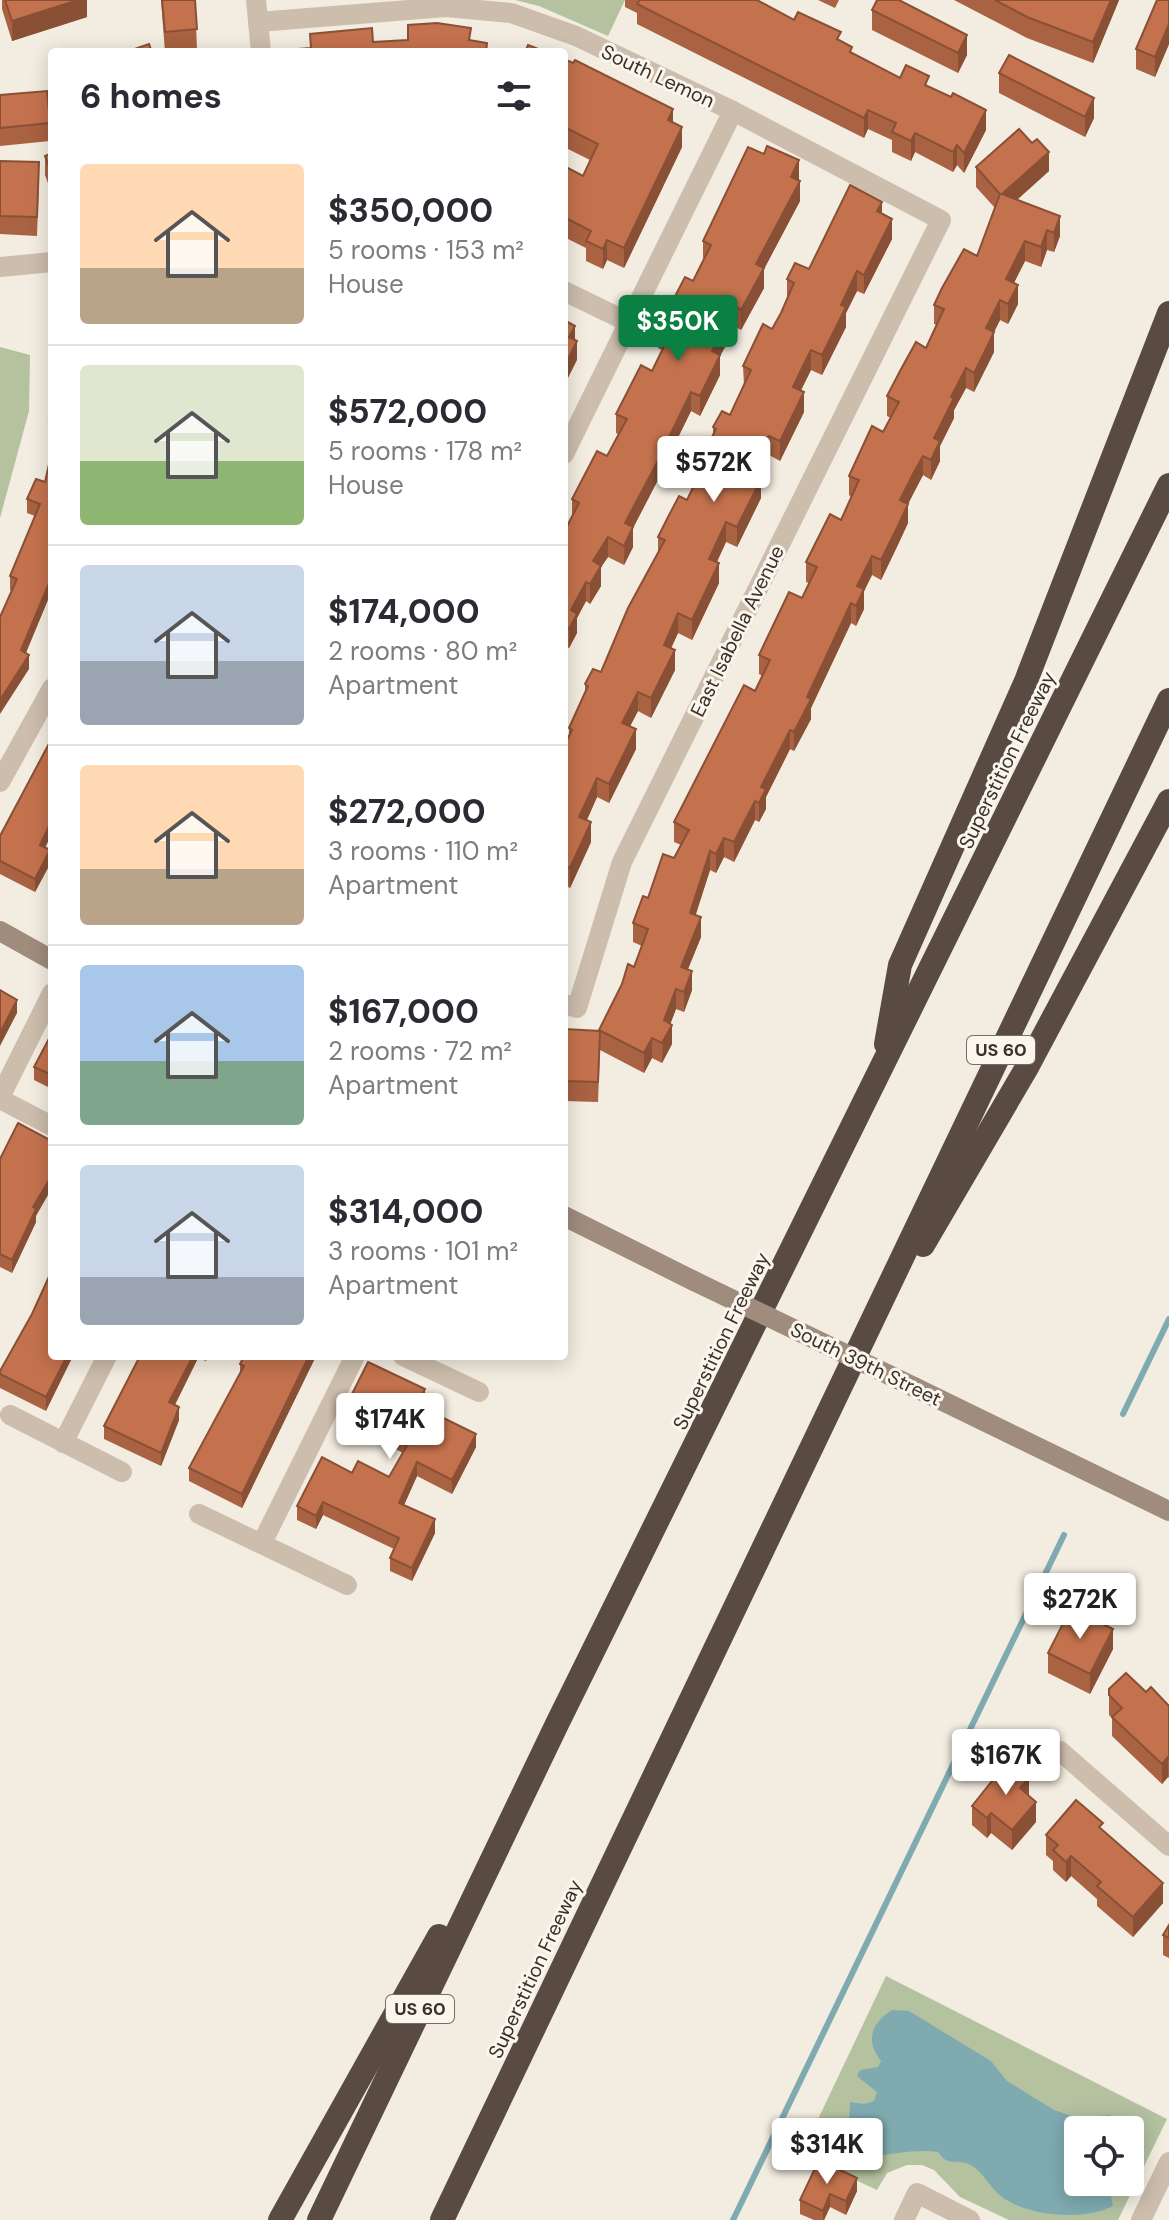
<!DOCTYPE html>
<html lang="en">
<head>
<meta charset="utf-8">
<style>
  body { margin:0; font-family:"DM Sans",sans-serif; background:#f2f2f3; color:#2b2b33; height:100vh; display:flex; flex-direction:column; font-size:30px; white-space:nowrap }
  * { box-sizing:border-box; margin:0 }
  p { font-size:26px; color:#7c7c81 }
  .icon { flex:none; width:44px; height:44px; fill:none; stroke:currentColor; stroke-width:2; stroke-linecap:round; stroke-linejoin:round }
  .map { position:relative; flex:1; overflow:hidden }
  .panel { position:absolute; left:48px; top:48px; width:520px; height:1312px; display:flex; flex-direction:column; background:#fff; border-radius:8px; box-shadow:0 4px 20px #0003 }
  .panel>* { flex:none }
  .buttons { position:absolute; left:1064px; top:2116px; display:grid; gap:16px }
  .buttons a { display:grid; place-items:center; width:80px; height:80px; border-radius:8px; background:#fff; box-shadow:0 4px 20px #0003; font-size:40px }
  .price { position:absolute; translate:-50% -68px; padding:0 18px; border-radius:8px; background:#fff; color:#222; font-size:26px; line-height:52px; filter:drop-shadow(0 2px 4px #0008) }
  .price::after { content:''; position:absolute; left:50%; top:48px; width:24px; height:18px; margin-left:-12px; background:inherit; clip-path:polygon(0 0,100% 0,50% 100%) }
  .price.active { background:#0b8043; color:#fff }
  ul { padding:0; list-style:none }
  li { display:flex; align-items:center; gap:24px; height:200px; padding:0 32px }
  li+li { border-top:2px solid #e1e1e2 }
  li span { display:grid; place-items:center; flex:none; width:224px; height:160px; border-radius:8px; color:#555 }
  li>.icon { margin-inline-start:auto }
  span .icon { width:96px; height:96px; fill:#fffc; stroke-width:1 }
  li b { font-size:34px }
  h2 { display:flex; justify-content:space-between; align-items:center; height:96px; padding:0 32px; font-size:34px }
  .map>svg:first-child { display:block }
  .green { fill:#b4c2a0; fill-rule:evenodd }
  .water { fill:#7fabb0 }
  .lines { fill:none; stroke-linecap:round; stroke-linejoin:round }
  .stream { stroke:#7fabb0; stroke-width:6 }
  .street { stroke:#ccbdac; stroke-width:20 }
  .secondary { stroke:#9f8c7d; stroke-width:20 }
  .highway { stroke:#5a4b42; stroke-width:24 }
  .secondary-bridge { stroke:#9f8c7d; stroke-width:20 }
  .wall { fill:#a96242 }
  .shaded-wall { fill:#895036 }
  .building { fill:#c4724d; stroke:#895036; stroke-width:2 }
  .labels { text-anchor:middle; stroke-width:6; stroke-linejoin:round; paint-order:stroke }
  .shield { fill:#faf5ed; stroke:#746c65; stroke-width:2 }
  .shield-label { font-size:18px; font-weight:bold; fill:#3a312b }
  .street-label { font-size:20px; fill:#3a312b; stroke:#faf5ed }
</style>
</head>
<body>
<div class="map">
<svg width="1169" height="2220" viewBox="0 0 1169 2220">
  <rect width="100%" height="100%" fill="#f3ece0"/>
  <g class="green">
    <path d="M515,0H625L608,36L539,6Z"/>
    <path d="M0,347L30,355L29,411L0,518Z"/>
    <path d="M886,1976L1167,2119L1118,2220H1009L960,2197L934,2170L922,2165H907L887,2173L877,2190L801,2155ZM1078,2130H1130V2182H1078Z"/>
  </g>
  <path class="water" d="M892,2010L909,2011L991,2061L1007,2081L1054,2110L1078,2118L1109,2115L1136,2125V2138L1130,2143V2130H1078V2182H1108L1113,2206C1086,2220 1030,2218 1002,2197C990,2188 983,2172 971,2165C957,2158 948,2168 938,2152C906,2147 874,2161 841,2156L835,2148L839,2133L849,2125L850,2102L864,2104L874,2101L877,2092L857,2076L860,2070L878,2067L881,2061C865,2041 871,2023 892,2010Z"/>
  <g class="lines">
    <g class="stream">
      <path d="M1123,1414L1169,1319"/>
      <path d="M733,2220L1064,1535"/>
    </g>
    <g class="street">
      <path d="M256,0L261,52"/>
      <path d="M258,22L446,7L511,13L576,36L733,111L941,220L622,862L577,1008L564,1004"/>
      <path d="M0,267L52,262"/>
      <path d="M564,291L630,323"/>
      <path d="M564,454L733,111"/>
      <path d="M0,782L52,688"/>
      <path d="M0,1097L52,993"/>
      <path d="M0,1099L52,1126"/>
      <path d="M403,1356L479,1392"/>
      <path d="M10,1415L122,1472"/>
      <path d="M63,1443L107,1356"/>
      <path d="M199,1514L347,1585"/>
      <path d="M262,1543L355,1356"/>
      <path d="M1060,1751L1169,1846"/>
      <path d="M904,2220L917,2193L970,2220"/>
      <path d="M1141,2220L1169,2162"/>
    </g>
    <g class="secondary">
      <path d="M0,931L52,960"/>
      <path d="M564,1216L694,1281"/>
      <path d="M914,1387L1169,1511"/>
    </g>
    <g class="highway">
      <path d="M886,1044L900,965L1026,681L1169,313"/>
      <path d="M923,1245L1026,1069L1169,801"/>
      <path d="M280,2220L439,1936"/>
      <path d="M319,2220L557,1724L1169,485"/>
      <path d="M442,2220L1169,700"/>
    </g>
    <path class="secondary-bridge" d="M694,1281L914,1387"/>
  </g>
  <g class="wall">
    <path d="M2,0H87V17L12,41L2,9Z"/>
    <path d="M161,0H195L197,49L165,52Z"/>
    <path d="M625,0H757L794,20L841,41L852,54L900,78L929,87L986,130L964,173L957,165L953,172L915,152L911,161L892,152V140L868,129L864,138L637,24V13L625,7Z"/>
    <path d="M818,0H839L835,8Z"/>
    <path d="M954,0H1119L1093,63L1027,38Z"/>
    <path d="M1169,0V44L1155,77L1136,69V49Z"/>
    <path d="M872,10L967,55L958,73L872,30Z"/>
    <path d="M564,59L673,123L682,147L624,268L607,260L603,269L586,261V248L566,238L564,241V166L583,176L590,160L564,147Z"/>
    <path d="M999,73L1094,118L1085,137L999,93Z"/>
    <path d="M0,95L50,123V141L0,146Z"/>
    <path d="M52,153V194L45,175V156Z"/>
    <path d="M0,161L39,181L37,236L0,234Z"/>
    <path d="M976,167L1049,171L1017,200L1060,236L1054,252L1047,250L1041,267L1025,261L1014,283L1018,304L1008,324L1000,320L994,332V352L974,392L966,388L954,410V418L940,446V461L931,480L923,475L914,492L908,504V523L897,547L881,580L872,575L864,591V609L856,626L851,623L811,708V719L794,751L790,749L766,797V809L759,822L755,820L734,862L724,857L716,873L710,870L695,915L701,937L688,969L692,990L684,1012L676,1009L670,1024L672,1044L662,1063L652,1058L644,1073L600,1050L598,1102L564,1101V1029L599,1031L634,967L642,946L633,942V923L674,858L681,845L674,842V822L755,691L762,676L759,674V655L802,598L809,583L806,582V562L841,520L851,497L849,495V476L883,432L891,418L887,416V396L926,348L937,325L934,324V305L977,256L995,208L976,187Z"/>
    <path d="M799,180L800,201L764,269V288L741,330L736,327L720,356V375L700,416L691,411L676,441V461L668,478L661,474L633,528V547L624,565L608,557L601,567V586L590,604L586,601L577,618V633L569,648L564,646V532L572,517V499L607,456L618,434L616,433V414L652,371L662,350L658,348V329L693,281L703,261V241Z"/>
    <path d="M882,214L892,239L864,294L857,291L846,313V327L822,375L811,370L802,387L801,390L804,412L780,461L769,455L758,477L761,498L737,547L726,542L717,562L719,583L692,640L678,633L671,648L675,670L651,718L638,711L630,726L636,749L609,803L597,797L587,820L591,842L570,888L564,885V746L569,737V728L585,693V684L601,672L658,553V537L687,500L695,482V471L713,434V427L730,415L744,386L743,366L772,329L781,313L787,299V279L809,269Z"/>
    <path d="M52,400V436L49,435V421Z"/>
    <path d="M52,451V590L26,653L29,669L12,591L10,590V576L35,516L27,513V499L45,482Z"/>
    <path d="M52,738V833L45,848L50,864L35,892L0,874V836Z"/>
    <path d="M52,1033V1089L34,1080V1067Z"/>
    <path d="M0,1159L36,1216V1222L12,1273L0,1267Z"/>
    <path d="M52,1270L46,1411L0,1388V1374L32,1314Z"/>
    <path d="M140,1356H209L206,1361L198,1358L175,1405L179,1420L161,1466L104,1439V1426Z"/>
    <path d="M244,1356H316L242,1508L189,1481V1468L240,1375V1364Z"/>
    <path d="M425,1403L422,1407L476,1447L452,1494L417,1476L404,1505L435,1533L412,1581L390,1571V1558L394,1549L323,1515L316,1529L297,1520V1506L352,1473L389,1477L403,1453L366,1434L362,1442L340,1431V1418Z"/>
    <path d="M1113,1649L1090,1694L1048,1673V1653Z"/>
    <path d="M1109,1689L1146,1692L1169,1706V1778L1168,1777L1162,1784L1112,1736V1718L1109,1715Z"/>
    <path d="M1029,1796L1036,1822L1012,1850L991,1833L987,1838L972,1825V1806Z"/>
    <path d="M1103,1830L1163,1903L1133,1937L1097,1906V1899L1071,1876L1066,1882L1053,1870V1861L1046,1855V1835Z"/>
    <path d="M1169,1925V1958L1163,1955V1935Z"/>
    <path d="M819,2160L857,2191L846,2215L830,2207L824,2220H814L800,2214V2200Z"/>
  </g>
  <g class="shaded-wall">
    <path d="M78,0H87V17L12,41V21Z"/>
    <path d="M1111,0H1119L1093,63V42Z"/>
    <path d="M1169,24V44L1155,77V57Z"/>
    <path d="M967,35V55L958,73V53Z"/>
    <path d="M1094,98V118L1085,137V117Z"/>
    <path d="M673,109V129L668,120Z"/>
    <path d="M868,110V129L864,138V118Z"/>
    <path d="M986,110V130L964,173V153Z"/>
    <path d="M682,127V147L624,268V248Z"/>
    <path d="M915,133V152L911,161V141Z"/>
    <path d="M957,145V165L953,172V152Z"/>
    <path d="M1049,152V171L1002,213V194Z"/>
    <path d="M799,160V180L791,196V177Z"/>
    <path d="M800,181V201L764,269V288L741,330V310L756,264Z"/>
    <path d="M882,202V221L877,211Z"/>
    <path d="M1060,216V236L1054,252V233Z"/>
    <path d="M566,218V238L564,241V221Z"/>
    <path d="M892,219V239L864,294V275Z"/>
    <path d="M1047,230V250L1041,267V247Z"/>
    <path d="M607,240V260L603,269V249Z"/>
    <path d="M1025,241V261L1006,298V279Z"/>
    <path d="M857,271V291L846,313V327L822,375V355L841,305Z"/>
    <path d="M1018,285V304L1008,324V304Z"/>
    <path d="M1000,300V320L986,348V328Z"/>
    <path d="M736,307V327L720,356V375L700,416V396L712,351Z"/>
    <path d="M575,326V344L569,337Z"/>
    <path d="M994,332V352L974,392V373Z"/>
    <path d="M577,341V360L564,386V368Z"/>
    <path d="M811,350V370L793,407V387Z"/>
    <path d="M966,368V388L954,410V418L940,446V461L931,480V460L934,438L951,397Z"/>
    <path d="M691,392V411L673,448L676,441V461L668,478L669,437Z"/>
    <path d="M804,392V412L780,461V441Z"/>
    <path d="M769,436V455L750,493V474Z"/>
    <path d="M661,455V474L633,528V547L624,565L625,523Z"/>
    <path d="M923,456V475L908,504V523L881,580V560L900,500L914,472Z"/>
    <path d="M761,479V498L737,547V527Z"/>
    <path d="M726,522V542L709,578V559Z"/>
    <path d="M608,537V557L601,567V586L590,604V584L593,561Z"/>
    <path d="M872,556V575L864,591V609L856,626L857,586Z"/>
    <path d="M719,563V583L692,640V620Z"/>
    <path d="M52,576V590L21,664V650Z"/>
    <path d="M586,582V601L577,618V633L569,648L571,610Z"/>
    <path d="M851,603V623L811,708V719L794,751V732L807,697Z"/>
    <path d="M678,613V633L664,664V645Z"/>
    <path d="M675,650V670L651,718V698Z"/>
    <path d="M29,655V669L0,714V700Z"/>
    <path d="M638,692V711L622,742V723Z"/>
    <path d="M636,729V749L609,803V784Z"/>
    <path d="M790,730V749L766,797V809L759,822V803L761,787Z"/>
    <path d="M597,778V797L579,837V817Z"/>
    <path d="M755,801V820L734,862V842Z"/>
    <path d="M52,820V833L40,858V845Z"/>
    <path d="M591,822V842L570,888V868Z"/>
    <path d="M724,838V857L716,873V854Z"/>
    <path d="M50,850V864L35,892V879Z"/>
    <path d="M710,851V870L690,933V913Z"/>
    <path d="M701,917V937L681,986V967Z"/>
    <path d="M692,971V990L684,1012V992Z"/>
    <path d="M676,989V1009L665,1038L672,1025V1044L662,1063L664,1020Z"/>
    <path d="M17,1000V1013L0,1046V1033Z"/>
    <path d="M652,1038V1058L644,1073V1053Z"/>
    <path d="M52,1175V1188L36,1216V1222L12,1273V1260L33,1207Z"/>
    <path d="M67,1356H73L46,1411V1397Z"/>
    <path d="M193,1356H198V1358L169,1416V1402Z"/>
    <path d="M309,1356H316L242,1508V1494Z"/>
    <path d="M425,1389V1403L417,1418V1405Z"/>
    <path d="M179,1407V1420L161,1466V1453Z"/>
    <path d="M366,1420V1434L362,1442V1429Z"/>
    <path d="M476,1434V1447L452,1494V1480Z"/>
    <path d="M417,1462V1476L399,1516V1503Z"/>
    <path d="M323,1502V1515L316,1529V1516Z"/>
    <path d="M435,1519V1533L412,1581V1568Z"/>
    <path d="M1113,1629V1649L1090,1694V1674Z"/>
    <path d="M1168,1757V1777L1162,1784V1764Z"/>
    <path d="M1029,1778V1798L1020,1788Z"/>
    <path d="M1036,1802V1822L1012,1850V1830Z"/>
    <path d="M991,1813V1833L987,1838V1818Z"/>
    <path d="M1071,1856V1876L1066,1882V1862Z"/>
    <path d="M1163,1883V1903L1133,1937V1917Z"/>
    <path d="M857,2178V2191L846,2215V2201Z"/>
    <path d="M830,2194V2207L824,2220H823V2211Z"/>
  </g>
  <g class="building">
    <path d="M5,0H78L12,21Z"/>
    <path d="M162,0H195L197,29L165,32Z"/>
    <path d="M640,0H757L794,20L798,12L841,32L837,39L852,47L850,52L900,78L906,65L929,76L925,85L951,97L953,93L986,110L964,153L957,145L953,152L915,133L911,141L892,132L896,123L868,110L864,118L637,4Z"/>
    <path d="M877,0H899L967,35L958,53L872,10Z"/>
    <path d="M995,0H1111L1093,42L1027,17Z"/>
    <path d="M1157,0H1169V24L1155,57L1136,49Z"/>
    <path d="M437,23L471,28L469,40L487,43L486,52H299V49L311,48L310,34L372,28L373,42L408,40V25Z"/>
    <path d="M149,44L152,52H126Z"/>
    <path d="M528,45L546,52H525Z"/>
    <path d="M1009,55L1094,98L1085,117L999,73Z"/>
    <path d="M564,59L573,63L575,60L673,109L668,120L682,127L624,248L607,240L603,249L586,241L591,231L566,218L564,221V166L583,176L598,144L564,127Z"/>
    <path d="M47,91L50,123L0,128V95Z"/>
    <path d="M1019,129L1032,143L1037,139L1049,152L1002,194L1060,216L1054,233L1047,230L1041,247L1025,241L1006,279L1018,285L1008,304L1000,300L986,328L994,332L986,349L974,373L966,368L951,397L954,398L934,438L940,441L931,460L923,456L914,472L900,500L908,504L897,528L881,560L872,556L857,586L864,589L856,606L851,603L807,697L811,699L794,732L790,730L761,787L766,789L759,803L755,801L734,842L724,838L716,854L710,851L690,913L701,917L681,967L692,971L684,992L676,989L664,1020L672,1025L662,1043L652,1038L644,1053L599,1030L622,984L628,964L634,967L648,929L633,923L643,896L648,898L663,854L674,858L689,830L674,822L744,685L755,691L770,660L759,655L789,592L802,598L817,567L806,562L830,514L841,520L859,480L849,476L872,426L883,432L899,402L887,396L900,371L916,342L926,348L944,309L934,305L942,288L964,249L977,256L1000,194L976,167Z"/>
    <path d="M767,146L799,160L791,177L800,181L756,264L764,268L741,310L736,307L712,351L720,355L700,396L691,392L669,437L676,441L668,458L661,455L625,523L633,527L624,546L608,537L593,561L601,566L590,584L586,582L571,610L577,614L569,629L564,626V532L579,503L572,499L597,451L607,456L627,419L616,414L641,365L652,371L670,334L658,329L685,277L693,281L711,245L703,241L748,147L764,154Z"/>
    <path d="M52,153V175L45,156Z"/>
    <path d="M0,161L39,162L37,217L0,216Z"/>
    <path d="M850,185L882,202L877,211L892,219L864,275L857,271L841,305L846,307L822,355L811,350L802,368L793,387L804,392L780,441L769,436L750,474L761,479L737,527L726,522L709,559L719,563L692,620L678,613L664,645L675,650L651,698L638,692L622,723L636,729L609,784L597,778L579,817L591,822L570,868L564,866V746L572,730L569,728L588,686L585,684L593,669L601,672L628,608L665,540L658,537L667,519L679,496L687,500L700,473L695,471L716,429L713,427L722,411L730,415L751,370L743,366L763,324L772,329L781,313L794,283L787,279L795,263L809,269Z"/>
    <path d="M50,271H52V304Z"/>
    <path d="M564,320L575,326L569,337L577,341L564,368Z"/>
    <path d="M52,400V422L49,421Z"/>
    <path d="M52,451V576L21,650L29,655L0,700V617L17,579L10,576L40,504L27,499L36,479L45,482Z"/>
    <path d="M52,738V820L40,845L50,850L35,879L0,861V836Z"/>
    <path d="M0,990L17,1000L0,1033Z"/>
    <path d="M564,1029L600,1031L598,1082L564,1081Z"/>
    <path d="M52,1033V1075L34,1067Z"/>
    <path d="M18,1123L52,1141V1175L33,1207L36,1209L12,1260L0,1254V1159Z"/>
    <path d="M52,1270V1356H67L46,1397L0,1374V1371L32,1314Z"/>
    <path d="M140,1356H193L169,1402L179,1407L161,1453L104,1426Z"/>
    <path d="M244,1356H309L242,1494L189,1468L244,1366L240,1364Z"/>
    <path d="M368,1362L425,1389L417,1405L476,1434L452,1480L417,1462L399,1503L435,1519L412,1568L390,1558L399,1538L323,1502L316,1516L297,1506L322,1457L352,1473L358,1461L389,1477L409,1442L366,1420L362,1429L340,1418Z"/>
    <path d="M1071,1608L1113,1629L1090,1674L1048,1653Z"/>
    <path d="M1126,1673L1146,1692L1151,1687L1169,1706V1758L1168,1757L1162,1764L1112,1717L1122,1708L1109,1695V1689Z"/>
    <path d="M1008,1761L1029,1778L1020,1788L1036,1802L1012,1830L991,1813L987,1818L972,1806Z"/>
    <path d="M1076,1800L1103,1823L1099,1827L1163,1883L1133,1917L1097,1886L1101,1882L1071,1856L1066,1862L1053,1850L1058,1845L1046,1835Z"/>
    <path d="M1169,1925V1938L1163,1935Z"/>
    <path d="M819,2160L857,2178L846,2201L830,2194L823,2211L800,2200Z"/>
  </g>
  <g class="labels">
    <g class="shield">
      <rect x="967" y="1036" width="68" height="28" rx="6"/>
      <rect x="386" y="1995" width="68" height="28" rx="6"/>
    </g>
    <g class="shield-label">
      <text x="1001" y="1056">US 60</text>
      <text x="420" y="2015">US 60</text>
    </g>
    <g class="street-label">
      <text transform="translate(658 76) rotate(25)" y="7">South Lemon</text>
      <text transform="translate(737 631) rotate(-64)" y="7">East Isabella Avenue</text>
      <text transform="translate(1007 760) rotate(-64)" y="7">Superstition Freeway</text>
      <text transform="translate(721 1341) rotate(-64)" y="7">Superstition Freeway</text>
      <text transform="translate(866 1364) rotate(26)" y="7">South 39th Street</text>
      <text transform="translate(535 1969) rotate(-65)" y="7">Superstition Freeway</text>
    </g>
  </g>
</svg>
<div class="buttons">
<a><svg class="icon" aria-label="locate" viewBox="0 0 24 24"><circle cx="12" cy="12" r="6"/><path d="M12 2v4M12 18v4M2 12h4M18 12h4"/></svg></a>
</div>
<b class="price active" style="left:678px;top:363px">$350K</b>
<b class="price" style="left:714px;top:504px">$572K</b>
<b class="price" style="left:390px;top:1461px">$174K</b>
<b class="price" style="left:1080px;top:1641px">$272K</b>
<b class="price" style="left:1006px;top:1797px">$167K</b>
<b class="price" style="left:827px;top:2186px">$314K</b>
<section class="panel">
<h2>6 homes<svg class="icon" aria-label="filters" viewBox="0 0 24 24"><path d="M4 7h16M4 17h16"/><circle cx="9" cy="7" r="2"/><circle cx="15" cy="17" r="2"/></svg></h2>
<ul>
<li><span style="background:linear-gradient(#ffd9b3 65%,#b9a48a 0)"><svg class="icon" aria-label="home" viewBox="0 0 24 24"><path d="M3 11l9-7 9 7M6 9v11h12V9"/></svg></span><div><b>$350,000</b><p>5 rooms · 153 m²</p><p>House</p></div></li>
<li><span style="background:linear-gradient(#dfe7d0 60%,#8fb573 0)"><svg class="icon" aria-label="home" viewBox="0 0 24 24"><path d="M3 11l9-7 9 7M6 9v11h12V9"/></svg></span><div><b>$572,000</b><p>5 rooms · 178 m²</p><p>House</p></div></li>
<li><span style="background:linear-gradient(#c9d6e8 60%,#9aa5b1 0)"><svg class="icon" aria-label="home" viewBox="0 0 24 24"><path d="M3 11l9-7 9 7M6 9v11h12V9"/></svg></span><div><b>$174,000</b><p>2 rooms · 80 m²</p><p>Apartment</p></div></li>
<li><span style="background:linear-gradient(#ffd9b3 65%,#b9a48a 0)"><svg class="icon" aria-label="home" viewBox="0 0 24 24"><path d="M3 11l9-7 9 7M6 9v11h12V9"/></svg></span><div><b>$272,000</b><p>3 rooms · 110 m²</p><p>Apartment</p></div></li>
<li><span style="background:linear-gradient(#a9c7e8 60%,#7fa58c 0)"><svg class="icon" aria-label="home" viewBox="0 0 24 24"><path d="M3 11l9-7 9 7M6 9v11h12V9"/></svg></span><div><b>$167,000</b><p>2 rooms · 72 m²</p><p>Apartment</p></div></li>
<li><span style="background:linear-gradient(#c9d6e8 70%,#9aa5b1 0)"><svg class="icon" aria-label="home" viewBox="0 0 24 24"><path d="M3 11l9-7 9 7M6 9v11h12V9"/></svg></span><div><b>$314,000</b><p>3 rooms · 101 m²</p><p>Apartment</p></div></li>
</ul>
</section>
</div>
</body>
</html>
